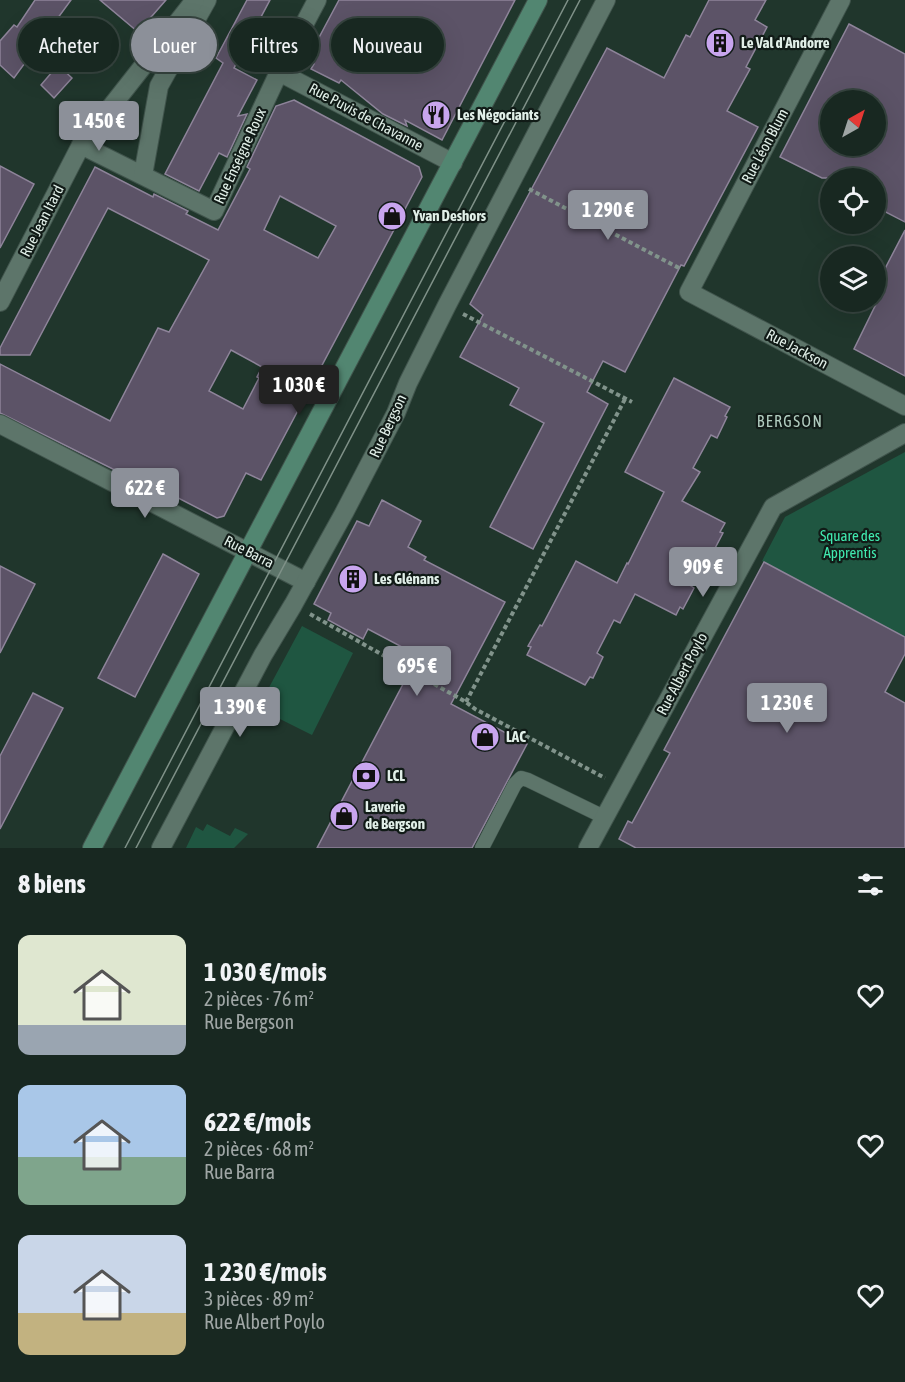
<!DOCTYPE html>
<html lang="fr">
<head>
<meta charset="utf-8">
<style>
  body { margin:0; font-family:"Asap Condensed",sans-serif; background:#21302a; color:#f1f3f6; height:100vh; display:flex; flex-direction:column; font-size:22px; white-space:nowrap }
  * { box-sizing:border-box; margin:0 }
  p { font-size:20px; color:#9fa6a5 }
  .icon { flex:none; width:33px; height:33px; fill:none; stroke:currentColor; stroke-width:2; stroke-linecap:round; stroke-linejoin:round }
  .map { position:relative; height:848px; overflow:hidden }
  .side { display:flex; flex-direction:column; background:#182821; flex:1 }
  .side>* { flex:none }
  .top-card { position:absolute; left:18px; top:18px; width:600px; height:54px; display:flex; gap:12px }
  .needle { width:39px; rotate:39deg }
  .controls { position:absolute; left:820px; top:90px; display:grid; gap:12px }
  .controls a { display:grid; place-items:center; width:66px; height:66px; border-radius:50%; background:#182821; box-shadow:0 6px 24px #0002,0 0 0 2px #36443f; font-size:30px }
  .price { position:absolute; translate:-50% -51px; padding:0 14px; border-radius:6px; background:#8c9099; color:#fff; font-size:20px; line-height:39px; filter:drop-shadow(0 2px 3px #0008) }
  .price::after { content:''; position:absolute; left:50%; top:36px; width:18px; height:14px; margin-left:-9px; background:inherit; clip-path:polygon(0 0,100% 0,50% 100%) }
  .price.selected { background:#222; color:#fff }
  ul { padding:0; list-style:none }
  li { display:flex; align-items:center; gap:18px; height:150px; padding:0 18px }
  li span { display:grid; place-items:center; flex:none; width:168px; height:120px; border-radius:12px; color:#555 }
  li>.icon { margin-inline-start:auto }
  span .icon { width:72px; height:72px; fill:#fffc; stroke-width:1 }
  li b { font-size:26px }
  h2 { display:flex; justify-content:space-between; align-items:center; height:72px; padding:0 18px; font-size:26px }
  .tag { padding:0 21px; border-radius:27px; background:#182821; box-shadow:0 6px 24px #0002,0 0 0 2px #36443f; font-size:21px; line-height:54px }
  .tag.selected { background:#8c9099; color:#fff }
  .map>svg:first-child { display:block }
  .green { fill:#1f5641 }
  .building { fill:#5c5367; stroke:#8e849a; stroke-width:1.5; fill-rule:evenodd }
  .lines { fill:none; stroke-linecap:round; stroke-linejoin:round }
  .service-casing { stroke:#40544c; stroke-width:15 }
  .minor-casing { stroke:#40544c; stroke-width:20 }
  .secondary-casing { stroke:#40544c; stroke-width:20 }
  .path { stroke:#81938b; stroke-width:4; stroke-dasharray:4.5 3; stroke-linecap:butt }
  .service { stroke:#5d756a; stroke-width:14 }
  .minor { stroke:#5d756a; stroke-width:18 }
  .secondary { stroke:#528671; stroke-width:18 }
  .tram { stroke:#7f9188; stroke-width:1.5 }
  .labels { text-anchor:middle; stroke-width:4.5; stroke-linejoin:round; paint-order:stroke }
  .poi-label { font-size:15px; font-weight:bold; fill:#e1efe8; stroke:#111b17; text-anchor:start }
  .street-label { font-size:15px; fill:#e1efe8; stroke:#111b17 }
  .park-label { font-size:15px; fill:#40e9af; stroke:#111b17 }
  .neighbourhood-label { font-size:16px; letter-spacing:1.5px; fill:#b2cdc0; stroke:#111b17 }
</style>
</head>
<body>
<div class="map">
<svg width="905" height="848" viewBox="0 0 905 848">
  <rect width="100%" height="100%" fill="#20362c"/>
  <g class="green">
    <path d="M905,452V637L762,561L785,517Z"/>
    <path d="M302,626L353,653L312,735L258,708Z"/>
    <path d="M207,824L230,836L235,828L248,834L234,848H186L196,827L203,831Z"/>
  </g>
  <g class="building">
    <path d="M35,0H71L14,78L0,65V41L14,25L17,27Z"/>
    <path d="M100,0H166L138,32Z"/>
    <path d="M247,0H270L234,68L257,80L238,116L247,114L227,157L219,153L199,191L165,174L223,63L216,58Z"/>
    <path d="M339,0H515L442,140L405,120L407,126L383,114L341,80L339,83L311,69L314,64L307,60Z"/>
    <path d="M709,0H766L755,20L767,27L746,67L750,69L727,111L758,127L684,266L681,265L625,372L603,361L587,392L608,404L533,549L490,527L544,423L510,405L519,388L460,357L483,315L470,304L607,48L664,78L686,35L690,37Z"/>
    <path d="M849,24L905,54V222L876,207V178H822L780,157ZM831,100H876V146H831Z"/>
    <path d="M58,65L72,78L54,98L41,85Z"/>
    <path d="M294,100L419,167L422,177L261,480L246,473L224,516L217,518L157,487L155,490L0,413V364L110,421L158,328L169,332L209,260L108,208L30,355H0V348L95,167L153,197L154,194L188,211L186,214L218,230L250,169L247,167L276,106ZM280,196L336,226L318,258L264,230ZM231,350L262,367L257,377L259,378L243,409L209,391Z"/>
    <path d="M0,166L34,184L0,248Z"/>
    <path d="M905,230V376L854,349L876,304V286Z"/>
    <path d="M674,378L730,407L725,416L727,417L717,438L711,435L693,468L700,472L682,501L725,523L720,532L723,533L712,554L706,550L688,584L694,588L683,609L680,607L676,615L635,594L620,623L614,620L597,653L603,657L593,678L590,677L585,685L527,655L531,647L528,646L540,625L542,626L576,561L617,583L627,563L628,564L664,492L625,472Z"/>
    <path d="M382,500L421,521L408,547L426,557L424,560L505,602L451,704L527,744L472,848H317L413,665L399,657L404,648L368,629L363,639L328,620L331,613L314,604L357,521L369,526Z"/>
    <path d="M163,554L199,574L135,697L98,678Z"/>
    <path d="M764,562L905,637V654L885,692L905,703V848H636L619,839L628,821L632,823L670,753L664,750Z"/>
    <path d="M0,566L35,584L0,653Z"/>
    <path d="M33,693L63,708L0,829V756Z"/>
  </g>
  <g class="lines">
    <g class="service-casing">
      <path id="service" d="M482,848L515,784L521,778L528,780L604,817"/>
    </g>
    <g class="minor-casing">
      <g id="minor">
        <path d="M841,0L689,292L905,406"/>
        <path d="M279,72L453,163"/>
        <path d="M81,145L214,211L279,72L317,0"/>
        <path d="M143,175L159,86L207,0"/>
        <path d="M0,302L81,145L195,0"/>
        <path d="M0,424L306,582"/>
        <path d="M161,848L263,655L293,605L344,513L396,413L408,383L447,305L606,0"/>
        <path d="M588,848L773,507L905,433"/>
      </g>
    </g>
    <g class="secondary-casing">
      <path id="secondary" d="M92,848L538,0"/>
    </g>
    <g class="path">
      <path d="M529,189L679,268"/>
      <path d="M463,314L632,402"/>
      <path d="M310,614L466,702L475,709L605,778"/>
      <path d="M466,702L625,399"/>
    </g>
    <use href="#service" class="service"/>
    <use href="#minor" class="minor"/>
    <use href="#secondary" class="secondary"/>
    <g class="tram">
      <path d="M125,848L568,0"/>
      <path d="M136,848L580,0"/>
    </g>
  </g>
  <defs>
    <g id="building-disc" transform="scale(1.5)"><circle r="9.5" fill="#c8a5ee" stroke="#111b17"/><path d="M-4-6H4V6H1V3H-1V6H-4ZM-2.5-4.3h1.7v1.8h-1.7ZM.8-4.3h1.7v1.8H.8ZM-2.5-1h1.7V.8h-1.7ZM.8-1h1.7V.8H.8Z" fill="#111"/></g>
    <g id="restaurant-disc" transform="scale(1.5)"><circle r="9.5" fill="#c8a5ee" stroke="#111b17"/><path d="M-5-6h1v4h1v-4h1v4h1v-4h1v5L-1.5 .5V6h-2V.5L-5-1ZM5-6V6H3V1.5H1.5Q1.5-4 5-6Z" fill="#111"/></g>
    <g id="shop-disc" transform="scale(1.5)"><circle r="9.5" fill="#c8a5ee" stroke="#111b17"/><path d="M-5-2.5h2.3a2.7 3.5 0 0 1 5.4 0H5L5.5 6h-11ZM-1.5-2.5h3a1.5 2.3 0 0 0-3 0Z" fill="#111"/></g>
    <g id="bank-disc" transform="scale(1.5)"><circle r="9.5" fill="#c8a5ee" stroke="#111b17"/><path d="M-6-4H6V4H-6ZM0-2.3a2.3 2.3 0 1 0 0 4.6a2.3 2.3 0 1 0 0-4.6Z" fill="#111"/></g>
  </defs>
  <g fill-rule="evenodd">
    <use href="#building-disc" x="720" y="43"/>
    <use href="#restaurant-disc" x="436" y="115"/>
    <use href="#shop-disc" x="392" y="216"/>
    <use href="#building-disc" x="353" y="579"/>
    <use href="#shop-disc" x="485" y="737"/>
    <use href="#bank-disc" x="366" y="776"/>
    <use href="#shop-disc" x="344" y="816"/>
  </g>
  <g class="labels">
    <g class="poi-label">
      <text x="741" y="48">Le Val d'Andorre</text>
      <text x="457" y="120">Les Négociants</text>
      <text x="413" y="221">Yvan Deshors</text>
      <text x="374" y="584">Les Glénans</text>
      <text x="506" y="742">LAC</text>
      <text x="387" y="781">LCL</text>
      <text x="365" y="812">Laverie<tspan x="365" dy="17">de Bergson</tspan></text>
    </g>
    <g class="street-label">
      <text transform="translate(366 117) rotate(28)" y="5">Rue Puvis de Chavanne</text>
      <text transform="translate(765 146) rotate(-62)" y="5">Rue Léon Blum</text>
      <text transform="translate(240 156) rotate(-65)" y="5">Rue Enseigne Roux</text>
      <text transform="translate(42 221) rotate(-63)" y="5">Rue Jean Itard</text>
      <text transform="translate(797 349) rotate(28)" y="5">Rue Jackson</text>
      <text transform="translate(388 426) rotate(-65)" y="5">Rue Bergson</text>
      <text transform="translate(249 552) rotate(27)" y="5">Rue Barra</text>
      <text transform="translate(682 674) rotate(-62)" y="5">Rue Albert Poylo</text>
    </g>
    <g class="park-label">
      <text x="850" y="541">Square des<tspan x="850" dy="17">Apprentis</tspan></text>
    </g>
    <g class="neighbourhood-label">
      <text x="790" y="427">BERGSON</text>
    </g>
  </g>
</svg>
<div class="controls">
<a><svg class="needle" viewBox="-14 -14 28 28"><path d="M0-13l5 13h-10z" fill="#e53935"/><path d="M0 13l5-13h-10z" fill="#9fa6a5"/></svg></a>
<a><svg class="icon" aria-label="locate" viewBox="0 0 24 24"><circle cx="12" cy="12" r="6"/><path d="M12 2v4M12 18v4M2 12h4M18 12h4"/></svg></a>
<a><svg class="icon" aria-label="layers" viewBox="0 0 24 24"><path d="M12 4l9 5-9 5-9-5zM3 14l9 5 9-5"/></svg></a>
</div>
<b class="price" style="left:99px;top:152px">1 450 €</b>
<b class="price" style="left:608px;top:241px">1 290 €</b>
<b class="price selected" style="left:299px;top:416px">1 030 €</b>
<b class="price" style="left:145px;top:519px">622 €</b>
<b class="price" style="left:703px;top:598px">909 €</b>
<b class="price" style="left:417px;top:697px">695 €</b>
<b class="price" style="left:787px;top:734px">1 230 €</b>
<b class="price" style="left:240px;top:738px">1 390 €</b>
<div class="top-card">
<a class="tag">Acheter</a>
<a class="tag selected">Louer</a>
<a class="tag">Filtres</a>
<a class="tag">Nouveau</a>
</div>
</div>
<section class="side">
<h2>8 biens<svg class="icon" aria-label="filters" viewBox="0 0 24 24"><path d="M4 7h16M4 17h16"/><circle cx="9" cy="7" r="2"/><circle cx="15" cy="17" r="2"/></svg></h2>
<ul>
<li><span style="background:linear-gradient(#dfe7d0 75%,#9aa5b1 0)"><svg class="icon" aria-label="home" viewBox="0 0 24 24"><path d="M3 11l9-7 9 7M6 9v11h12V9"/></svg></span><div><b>1 030 €/mois</b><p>2 pièces · 76 m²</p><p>Rue Bergson</p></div><svg class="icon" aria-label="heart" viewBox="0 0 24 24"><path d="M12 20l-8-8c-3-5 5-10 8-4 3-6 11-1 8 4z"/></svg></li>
<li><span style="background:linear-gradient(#a9c7e8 60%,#7fa58c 0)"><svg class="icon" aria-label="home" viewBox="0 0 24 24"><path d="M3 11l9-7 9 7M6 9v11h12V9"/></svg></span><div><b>622 €/mois</b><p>2 pièces · 68 m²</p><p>Rue Barra</p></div><svg class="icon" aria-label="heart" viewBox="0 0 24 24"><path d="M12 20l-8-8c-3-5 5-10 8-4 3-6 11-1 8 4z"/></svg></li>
<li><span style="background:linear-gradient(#c9d6e8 65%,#c2b280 0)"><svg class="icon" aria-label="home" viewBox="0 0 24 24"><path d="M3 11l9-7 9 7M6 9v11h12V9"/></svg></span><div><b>1 230 €/mois</b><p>3 pièces · 89 m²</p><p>Rue Albert Poylo</p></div><svg class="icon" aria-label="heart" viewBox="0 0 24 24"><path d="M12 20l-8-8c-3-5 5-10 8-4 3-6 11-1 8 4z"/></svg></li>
</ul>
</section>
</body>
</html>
